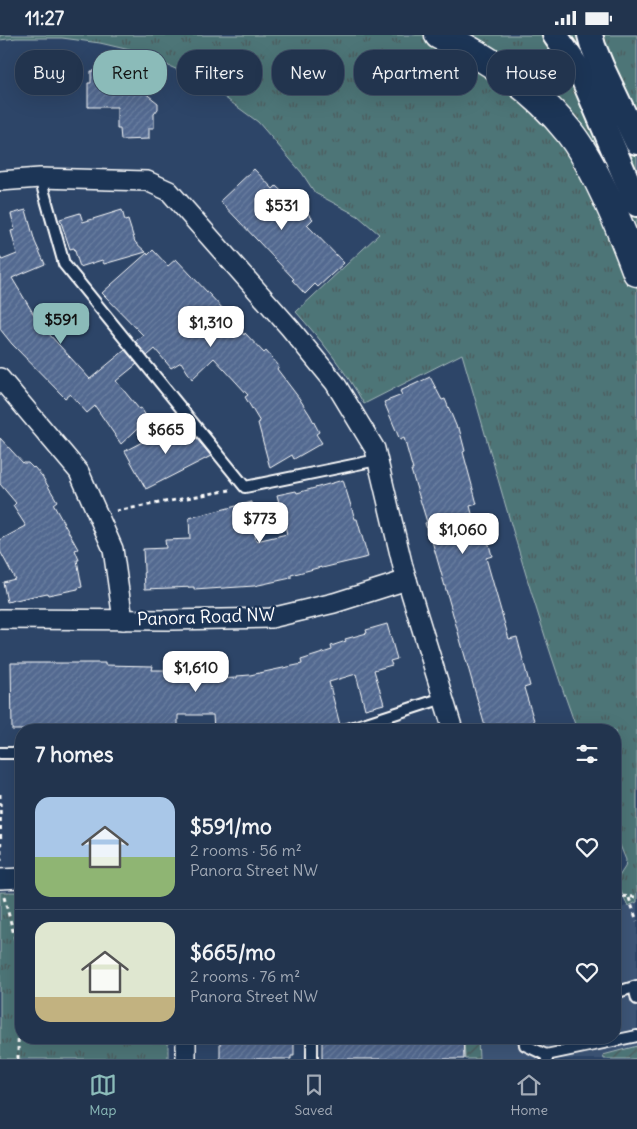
<!DOCTYPE html>
<html lang="en">
<head>
<meta charset="utf-8">
<style>
  body { margin:0; font-family:Delius,sans-serif; background:#2a3c55; color:#f1f3f6; height:100vh; display:flex; flex-direction:column; font-size:19px; white-space:nowrap }
  * { box-sizing:border-box; margin:0 }
  p { font-size:16px; color:#a2aab6 }
  .icon { flex:none; width:28px; height:28px; fill:none; stroke:currentColor; stroke-width:2; stroke-linecap:round; stroke-linejoin:round }
  .map { position:relative; flex:1; overflow:hidden }
  .panel { position:absolute; left:15px; top:689px; width:606px; height:320px; display:flex; flex-direction:column; background:#22344e; border-radius:20px; box-shadow:0 5px 20px #0002,0 0 0 1px #3f4f66 }
  .panel>* { flex:none }
  .guide { position:absolute; left:15px; top:15px; width:608px; height:45px; display:flex; gap:10px }
  .price { position:absolute; translate:-50% -42px; padding:0 11px; border-radius:10px; background:#fff; color:#222; font-size:16px; line-height:32px; filter:drop-shadow(0 1px 2px #0008) }
  .price::after { content:''; position:absolute; left:50%; top:30px; width:15px; height:11px; margin-left:-8px; background:inherit; clip-path:polygon(0 0,100% 0,50% 100%) }
  .price.selected { background:#8bbbb9; color:#111 }
  ul { padding:0; list-style:none }
  li { display:flex; align-items:center; gap:15px; height:125px; padding:0 20px }
  li+li { border-top:1px solid #3f4f66 }
  li span { display:grid; place-items:center; flex:none; width:140px; height:100px; border-radius:15px; color:#555 }
  li>.icon { margin-inline-start:auto }
  span .icon { width:60px; height:60px; fill:#fffc; stroke-width:1 }
  li b { font-size:21px }
  h2 { display:flex; justify-content:space-between; align-items:center; height:60px; padding:0 20px; font-size:21px }
  .pill { padding:0 18px; border-radius:20px; background:#22344e; box-shadow:0 5px 20px #0002,0 0 0 1px #3f4f66; font-size:18px; line-height:45px }
  .pill.selected { background:#8bbbb9; color:#111 }
  .status { display:flex; justify-content:space-between; align-items:center; height:35px; padding:0 25px; background:#22344e; direction:ltr }
  .status svg { height:14px; fill:currentColor }
  .menu { display:flex; justify-content:space-around; align-items:center; height:70px; border-top:1px solid #3f4f66; background:#22344e; font-size:14px; color:#a2aab6 }
  .menu a { display:grid; justify-items:center; gap:2px }
  .menu .selected { color:#8bbbb9 }
  .map>svg:first-child { display:block }
  .built { fill:#3c5477 }
  .grass { fill:url(#grass-tufts); stroke:#a6babb }
  .garden { fill:url(#garden-furrows); stroke:#a6babb }
  .building { fill:url(#building-hatch); stroke:#fff }
  .lines { fill:none; stroke-linecap:round; stroke-linejoin:round }
  .service-casing { stroke:#fff; stroke-width:14 }
  .minor-casing { stroke:#fff; stroke-width:22 }
  .tertiary-casing { stroke:#fff; stroke-width:28 }
  .motorway-casing { stroke:#fff; stroke-width:31 }
  .path { stroke:#fff; stroke-width:3; stroke-dasharray:4 4; stroke-linecap:butt }
  .service { stroke:#1d3557; stroke-width:10 }
  .minor { stroke:#1d3557; stroke-width:19 }
  .tertiary { stroke:#1d3557; stroke-width:24 }
  .motorway { stroke:#1d3557; stroke-width:28 }
  .labels { text-anchor:middle; stroke-width:4.5; stroke-linejoin:round; paint-order:stroke }
  .street-label { font-size:18px; fill:#fff; stroke:#1d3557 }
</style>
</head>
<body>
<div class="status"><b>11:27</b><svg viewBox="0 0 49 12"><path d="M0 12V9h3v3zM5 12V6h3v6zM10 12V3h3v9zM15 12V0h3v12zM26 1h20v11H26zM47 4h2v5h-2z"/></svg></div>
<div class="map">
<svg width="637" height="1024" viewBox="0 0 637 1024">
  <defs>
    <pattern id="grass-tufts" width="24" height="20" patternUnits="userSpaceOnUse" patternTransform="scale(1.25)"><rect width="24" height="20" fill="#4e7477"/><path d="M3 7l-1-3M5 7V3M7 7l1-3M15 17l-1-3M17 17v-4M19 17l1-3" fill="none" stroke="#4d5c5d"/></pattern>
    <pattern id="garden-furrows" width="10" height="10" patternUnits="userSpaceOnUse" patternTransform="scale(1.25)"><rect width="10" height="10" fill="#4e7477"/><path d="M-1 1l2-2M0 10L10 0M9 11l2-2" fill="none" stroke="#4d5c5d"/></pattern>
    <pattern id="building-hatch" width="6" height="6" patternUnits="userSpaceOnUse" patternTransform="scale(1.25)"><rect width="6" height="6" fill="#526990"/><path d="M-1 1l2-2M0 6l6-6M5 7l2-2" fill="none" stroke="#6c80a1"/></pattern>
  </defs>
  <rect width="100%" height="100%" fill="#2d4568"/>
  <filter id="ink" filterUnits="userSpaceOnUse"><feTurbulence type="fractalNoise" baseFrequency=".02" numOctaves="2"/><feDisplacementMap in="SourceGraphic" scale="10" xChannelSelector="R" yChannelSelector="G"/><feConvolveMatrix kernelMatrix="1 2 1 2 8 2 1 2 1" color-interpolation-filters="sRGB"/></filter>
  <g filter="url(#ink)">
    <path class="built" d="M637,867V1024H465L464,1003L615,1002V875Z"/>
    <g class="grass">
      <path d="M0,0H637V867L628,871L616,846L625,832L626,825L615,798V695H577C532,572 499,445 462,319L364,369C345,335 322,306 296,277L379,199L358,181L315,158L302,138L258,87L213,54L185,38L134,16L100,8L62,3H16L0,5Z"/>
      <path d="M0,857H21V1002L168,1003V1024H0Z"/>
    </g>
    <g class="garden">
      <path d="M464,1003H478L479,1024H465Z"/>
      <path d="M637,1011V1024H604L603,1020Z"/>
    </g>
    <g class="building">
      <path d="M122,35V48H127V53H144V57L158,68V74L154,79V93H149V104L121,105L120,94H117V72H88V48H91V36Z"/>
      <path d="M254,134L273,154L276,151L295,169L297,167L313,184L307,190L344,228L318,252L315,249L305,259L292,245L294,244L220,166Z"/>
      <path d="M26,175L35,207L45,229L12,243L39,288L90,344L125,315L137,329L116,346L139,374L141,373L148,384L121,409L95,371L87,378L70,359L65,363L12,309L0,294V222L2,225L17,219L11,196L15,195L11,179Z"/>
      <path d="M122,175L125,186L128,185L135,207L146,217L104,229L102,225L80,232L74,213L70,214L60,184L80,178L83,187Z"/>
      <path d="M153,215L168,231L176,224L225,276L244,300L245,298L264,318L266,316L279,331L277,334L299,363L310,380L319,397L316,399L322,408L294,424L292,420L270,433L258,388L260,387L245,362L248,360L214,323L192,344L181,327L171,333L155,314L147,321L135,306L143,300L102,258L147,218L148,220Z"/>
      <path d="M430,342L442,365L445,364L457,393H459L465,416L463,417L477,469L470,471L478,501L486,498L492,521L486,523L509,604L517,602L530,651L524,653L537,695H486L432,506H431L425,488L427,487L411,435H413L404,403L400,405L384,367L402,360L400,356Z"/>
      <path d="M182,386L211,421L146,454L125,416Z"/>
      <path d="M0,403L23,428H28L33,433L34,432L42,441L57,466L53,469L78,514L75,515L79,525H77L82,552L78,553V554L48,560L47,558L7,567L3,547L15,544L0,516V505L26,491L13,471L16,468L0,449Z"/>
      <path d="M343,445L355,484H357L368,522L322,533L321,532L291,540V543L254,551L194,555V552L145,554L143,514L166,513L165,505L190,504L189,483L252,467L256,506L287,499L277,460L296,456L297,458Z"/>
      <path d="M387,589L397,624L390,626L392,630L374,635L384,669L365,674L356,639L329,647L340,690L309,695H214L213,680H178V695H12L11,628H105V630L153,631L152,635H179V644H192V645L237,643V641L250,640L302,629L301,625L332,615L331,611L346,606L345,604L367,598L366,595Z"/>
      <path d="M220,1002L294,1003V1021H291V1024H220Z"/>
      <path d="M322,1002H463L464,1024H322Z"/>
    </g>
    <g class="lines">
      <g class="service-casing">
        <g id="service">
          <path d="M40,143L64,229L245,452L377,425"/>
          <path d="M345,695L443,663"/>
          <path d="M0,718H21"/>
          <path d="M634,952L637,964"/>
          <path d="M615,958L637,951"/>
          <path d="M312,1002V1024"/>
          <path d="M524,1002L525,1010L546,1020"/>
          <path d="M547,1024L546,1020L637,1001"/>
        </g>
      </g>
      <g class="minor-casing">
        <g id="minor">
          <path d="M0,146L40,143L147,146L169,156L290,293L335,348L375,414L403,532L453,695"/>
          <path d="M0,343L79,437L113,514L123,585"/>
          <path d="M0,584L169,585L271,583L334,568L407,545"/>
          <path d="M0,844L21,843"/>
          <path d="M186,1024V1002"/>
        </g>
      </g>
      <g class="tertiary-casing">
        <g id="tertiary">
          <path d="M555,0L581,38L637,169"/>
          <path d="M590,0L593,11L602,33L637,107"/>
        </g>
      </g>
      <g class="motorway-casing">
        <path id="motorway" d="M439,0C489,23 535,54 569,97C597,133 621,194 637,237"/>
      </g>
      <g class="path">
        <path d="M116,476L230,455"/>
        <path d="M0,759L1,826"/>
        <path d="M615,861L637,862"/>
        <path d="M4,862L19,918L18,1024"/>
        <path d="M629,863L637,886"/>
      </g>
      <use href="#service" class="service"/>
      <use href="#minor" class="minor"/>
      <use href="#tertiary" class="tertiary"/>
      <use href="#motorway" class="motorway"/>
    </g>
  </g>
  <g class="labels">
    <g class="street-label">
      <text transform="translate(206 582) rotate(-2)" y="6">Panora Road NW</text>
    </g>
  </g>
</svg>
<b class="price" style="left:282px;top:196px">$531</b>
<b class="price selected" style="left:61px;top:310px">$591</b>
<b class="price" style="left:211px;top:313px">$1,310</b>
<b class="price" style="left:166px;top:420px">$665</b>
<b class="price" style="left:260px;top:509px">$773</b>
<b class="price" style="left:463px;top:520px">$1,060</b>
<b class="price" style="left:196px;top:658px">$1,610</b>
<div class="guide">
<a class="pill">Buy</a>
<a class="pill selected">Rent</a>
<a class="pill">Filters</a>
<a class="pill">New</a>
<a class="pill">Apartment</a>
<a class="pill">House</a>
</div>
<section class="panel">
<h2>7 homes<svg class="icon" aria-label="filters" viewBox="0 0 24 24"><path d="M4 7h16M4 17h16"/><circle cx="9" cy="7" r="2"/><circle cx="15" cy="17" r="2"/></svg></h2>
<ul>
<li><span style="background:linear-gradient(#a9c7e8 60%,#8fb573 0)"><svg class="icon" aria-label="home" viewBox="0 0 24 24"><path d="M3 11l9-7 9 7M6 9v11h12V9"/></svg></span><div><b>$591/mo</b><p>2 rooms · 56 m²</p><p>Panora Street NW</p></div><svg class="icon" aria-label="heart" viewBox="0 0 24 24"><path d="M12 20l-8-8c-3-5 5-10 8-4 3-6 11-1 8 4z"/></svg></li>
<li><span style="background:linear-gradient(#dfe7d0 75%,#c2b280 0)"><svg class="icon" aria-label="home" viewBox="0 0 24 24"><path d="M3 11l9-7 9 7M6 9v11h12V9"/></svg></span><div><b>$665/mo</b><p>2 rooms · 76 m²</p><p>Panora Street NW</p></div><svg class="icon" aria-label="heart" viewBox="0 0 24 24"><path d="M12 20l-8-8c-3-5 5-10 8-4 3-6 11-1 8 4z"/></svg></li>
</ul>
</section>
</div>
<nav class="menu">
<a class="selected"><svg class="icon" aria-label="map" viewBox="0 0 24 24"><path d="M3 6l6-2 6 2 6-2v14l-6 2-6-2-6 2zM9 4v14M15 6v14"/></svg>Map</a>
<a><svg class="icon" aria-label="saved" viewBox="0 0 24 24"><path d="M7 4h10v16l-5-4-5 4z"/></svg>Saved</a>
<a><svg class="icon" aria-label="home" viewBox="0 0 24 24"><path d="M3 11l9-7 9 7M6 9v11h12V9"/></svg>Home</a>
</nav>
</body>
</html>
